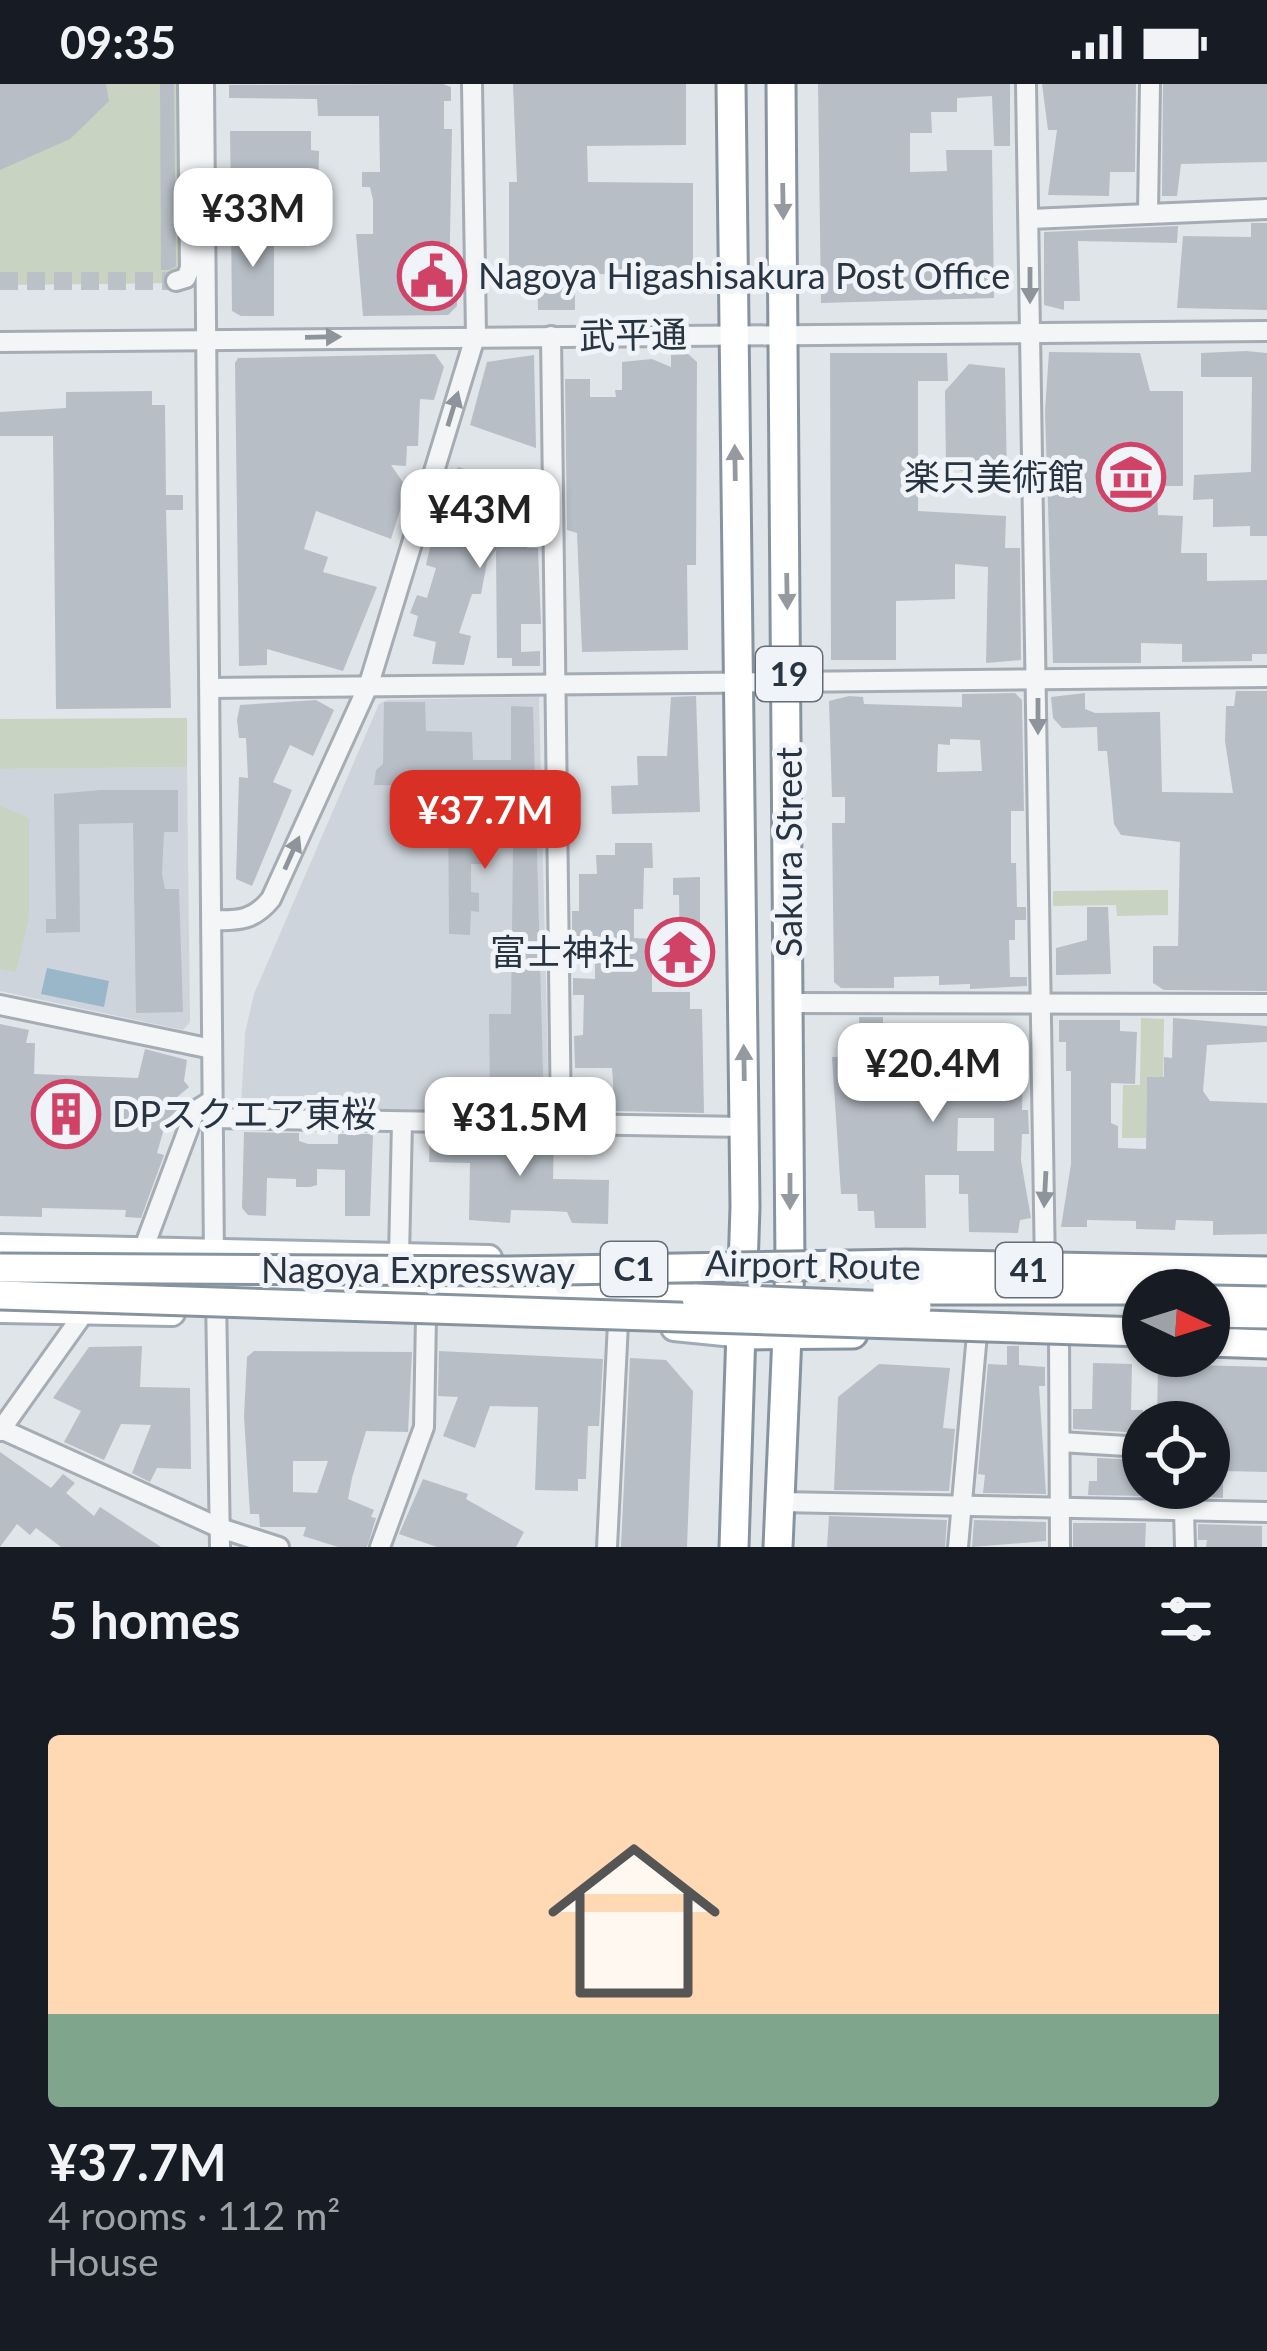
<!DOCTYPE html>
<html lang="en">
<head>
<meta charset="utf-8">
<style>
  body { margin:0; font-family:Lato,"Noto Sans JP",sans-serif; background:#242831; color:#f1f3f6; height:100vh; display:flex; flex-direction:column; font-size:45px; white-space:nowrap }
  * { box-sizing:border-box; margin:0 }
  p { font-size:39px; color:#9ea1a6 }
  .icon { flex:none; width:66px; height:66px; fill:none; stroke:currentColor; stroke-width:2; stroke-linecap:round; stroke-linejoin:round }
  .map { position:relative; height:1463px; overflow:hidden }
  .side { display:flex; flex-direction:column; background:#171b24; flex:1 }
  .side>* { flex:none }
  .needle { width:78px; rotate:94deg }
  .buttons { position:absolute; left:1122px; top:1185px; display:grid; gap:24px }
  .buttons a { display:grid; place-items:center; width:108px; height:108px; border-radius:50%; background:#171b24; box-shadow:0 3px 9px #0004; font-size:60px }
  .price { position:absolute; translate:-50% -102px; padding:0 27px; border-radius:24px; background:#fff; color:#222; font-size:39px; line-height:78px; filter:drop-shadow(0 3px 6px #0008) }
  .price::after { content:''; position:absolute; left:50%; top:72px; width:36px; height:27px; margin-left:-18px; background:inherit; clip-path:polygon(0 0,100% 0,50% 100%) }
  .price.on { background:#d93025; color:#fff }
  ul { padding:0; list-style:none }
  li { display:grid; align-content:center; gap:24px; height:636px; padding:0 48px }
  li span { display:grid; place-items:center; height:372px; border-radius:12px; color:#555 }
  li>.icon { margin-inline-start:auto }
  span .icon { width:216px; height:216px; fill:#fffc; stroke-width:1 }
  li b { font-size:51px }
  h2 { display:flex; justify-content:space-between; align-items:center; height:144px; padding:0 48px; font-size:51px }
  .status { display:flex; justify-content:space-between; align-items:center; height:84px; padding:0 60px; background:#171b24; direction:ltr }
  .status svg { height:33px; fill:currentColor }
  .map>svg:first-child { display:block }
  .built { fill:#ced4db }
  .green { fill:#c8d3c1 }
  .water { fill:#9ab7ca }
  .building { fill:#b7bec6; fill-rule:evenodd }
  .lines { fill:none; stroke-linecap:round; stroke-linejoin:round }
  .minor-tunnel { stroke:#bbc2c7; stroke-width:18; stroke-dasharray:18 9; stroke-linecap:butt }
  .minor-casing { stroke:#a5acb3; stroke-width:24 }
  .major-casing { stroke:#9faab5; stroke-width:30 }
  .highway-casing { stroke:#8794a0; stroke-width:33 }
  .minor { stroke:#f3f5f7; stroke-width:18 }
  .major { stroke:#fff; stroke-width:24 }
  .highway { stroke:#fff; stroke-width:27 }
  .highway-bridge-casing { stroke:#8794a0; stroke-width:33; stroke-linecap:butt }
  .highway-bridge { stroke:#fff; stroke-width:27 }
  .oneway { fill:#949aa0 }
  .oneway2 { fill:#8e949c }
  .labels { text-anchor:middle; stroke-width:10; stroke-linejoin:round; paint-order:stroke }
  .shield { fill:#f0f3f7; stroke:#646d78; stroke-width:3 }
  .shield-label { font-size:33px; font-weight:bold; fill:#283441 }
  .poi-label { font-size:36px; fill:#283441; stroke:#f0f3f7; text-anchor:start }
  .street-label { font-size:36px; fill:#283441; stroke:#f0f3f7 }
</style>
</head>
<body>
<div class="status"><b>09:35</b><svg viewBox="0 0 49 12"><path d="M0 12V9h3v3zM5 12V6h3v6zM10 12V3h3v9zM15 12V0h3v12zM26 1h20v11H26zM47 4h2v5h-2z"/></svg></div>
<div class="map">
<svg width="1267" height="1463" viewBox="0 0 1267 1463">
  <rect width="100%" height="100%" fill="#e0e5e9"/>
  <g class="built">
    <path d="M539,613L549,1027L541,1034L247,1029L241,1022L245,949L254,910L379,620L387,616Z"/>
    <path d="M187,683L190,938L183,946L0,907V685Z"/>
  </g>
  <g class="green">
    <path d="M0,0H178L179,199L0,201Z"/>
    <path d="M187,634V683L0,685V635Z"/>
    <path d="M0,722L29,734V833L16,888L0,885Z"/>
    <path d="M1168,806V831L1117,832L1116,821L1053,822V807Z"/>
    <path d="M1141,934L1164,935L1163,1002H1147L1146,1054H1122L1123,1001H1140Z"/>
  </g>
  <path class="water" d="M47,884L109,897L104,923L41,910Z"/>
  <g class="building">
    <path d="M0,0H106L109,17L70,55L0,86Z"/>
    <path d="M160,0H174L176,182L169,186H161Z"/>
    <path d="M443,0L451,3V17H444V45H452L449,207H457V222L448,231L363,232L356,150H373V116L370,103H362V88H380L379,32H318L317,15L229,14V1Z"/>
    <path d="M513,0H686V61L587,62L588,98L693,99V190H575V226H538L537,190H509V98H517Z"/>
    <path d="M818,0H1010V62H994L992,12L957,14V28H931L932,49H910V88L947,87L946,66H992L994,214L821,219Z"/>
    <path d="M1042,0H1136L1135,88H1110L1109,112L1048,111L1057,46H1048Z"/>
    <path d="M1163,0H1267V78L1181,80L1177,112H1162Z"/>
    <path d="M230,47H311V66L319,67L318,117L231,116Z"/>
    <path d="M1251,139H1267V226L1177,224L1183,152L1251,153Z"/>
    <path d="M274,141V232H241L232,227L231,142Z"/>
    <path d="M1178,142L1177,159L1078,157L1080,217H1064V226L1044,221V148Z"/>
    <path d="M1246,267L1267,269V452H1250V442L1213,443V415L1193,416L1194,391L1251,388L1252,293H1201V269Z"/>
    <path d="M1049,268L1140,269L1150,307H1183V402H1157L1158,431L1183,432L1181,469H1207V497L1267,496V570H1252V577L1182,578V560L1141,559V579H1053L1045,327Z"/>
    <path d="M830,269H947L948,297H918V427L1006,432L1005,464H1020L1021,576L986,579L988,483L955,480V515L896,517V576H831Z"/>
    <path d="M435,270L444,283L434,316L420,315L418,362H407L406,382L391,381L407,404L391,455L316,427L304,465L328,473L323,488L377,503L343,587L267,565V581L239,582L235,279L238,274Z"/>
    <path d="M671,270H688L697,278L696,481H687L688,566L582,568L577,449L567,446L565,295H590V313H616L615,306H622V278L652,275L671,283Z"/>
    <path d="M534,271L536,364L470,341L487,278Z"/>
    <path d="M969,280L1005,284L1007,397L1002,401L965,402V388L946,382L945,307Z"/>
    <path d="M152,307V321H165L166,411H183V426H166L171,624L56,625L53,352H0V328L66,324V308Z"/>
    <path d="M458,383L503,398L499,412H519V427H526L527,464H538L541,540H521V568L540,567V582H512V574H497L496,466L487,478L481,510H472L459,549L471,552L464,581L432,580L436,558L413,552L418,532L410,529L417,511L427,514L436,484L426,481L433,450Z"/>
    <path d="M1236,607H1267V907L1164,906L1153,899V862H1178L1180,758L1121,751L1114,740L1107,667H1098L1097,643L1062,644L1053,634L1051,613L1085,609V625L1095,629L1160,628L1162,708L1233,709L1225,657L1226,622H1234Z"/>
    <path d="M1015,609L1022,616L1024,727H1011V779H1016L1017,823H1026V836H1015V856H1009L1010,893H1027V902L970,905V900L939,901V892L894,893V904H841L834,898L832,739H845V713H832L829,617L849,612L863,613L864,620L962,623V610ZM950,655L980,656L982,687L937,688L938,660L950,661Z"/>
    <path d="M696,612L700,728L612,730L611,702L638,701L637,672H667L671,613Z"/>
    <path d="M316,616L334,626L313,672L290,661L273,698L292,706L252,802L236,795L239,693L248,694L246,654H239L237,636L240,621Z"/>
    <path d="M384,618H425L426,647L472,648L473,676H511V622L533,623L544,1025H490L489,930H511L513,764H501L502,698L476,697L475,755L485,756V780H471V808L479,809V828L471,827L470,851L449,850L448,702L374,701L376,686L383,680Z"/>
    <path d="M101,706H178V748H164L162,790L165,805H179L183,928L136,929L133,739L79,740L80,848L46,849V835H56L54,710Z"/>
    <path d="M615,759H652L653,784H644L643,825H634V854L652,855V908H690V925H702L704,1029L615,1027L612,984H575L574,952L583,951L584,911H573V894L595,895V859H572V827H579V790H597L596,771H615Z"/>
    <path d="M700,793V878H680L679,811H673V794Z"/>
    <path d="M1087,823H1108L1111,890L1056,891V864L1087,856Z"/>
    <path d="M859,933H883V950L959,951V943L984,942V958L1024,957L1028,998H1023L1022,1026H1028L1029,1050H1022L1021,1077L1031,1134L1020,1136L1018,1149L969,1148L968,1110H959V1091H925L926,1144H875L874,1127H858L857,1110H841L832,973H861ZM958,1034H994V1067H957Z"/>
    <path d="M1173,934L1267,942V958L1207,961L1203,1007L1210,1017L1267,1019V1150L1213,1151V1137L1176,1136L1175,1146L1136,1145V1137L1087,1136V1143H1061L1071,1080V987H1066V958H1059V936H1120V947L1137,948L1135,1000L1111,999V1039L1118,1042V1064L1146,1065L1147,993H1164V973L1172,974Z"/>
    <path d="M0,940L29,946L26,959H35L34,990L138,994L145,965L187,976L184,997L189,1003L169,1020L182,1024L174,1043L165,1041L157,1069L164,1071L141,1134L125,1133L126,1126L42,1124V1133L0,1132Z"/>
    <path d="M244,1048L299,1049V1057L308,1060H338V1050H373L370,1132H345V1086L317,1085V1101L310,1103H296V1095L267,1094L266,1132L248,1131L242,1124Z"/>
    <path d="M430,1051L554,1056L553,1095L609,1096L608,1140L572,1139L567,1128L551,1127L511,1126L510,1139L469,1136L470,1079L429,1078Z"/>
    <path d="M142,1262L140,1303L190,1304L191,1385L157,1384L150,1398L132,1389L151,1341L121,1340L104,1376L64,1358L81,1327L53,1314L89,1263Z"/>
    <path d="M1007,1262H1019V1281L1045,1283V1302H1039L1046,1410L983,1409L985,1391L978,1390L988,1280L1007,1281Z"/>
    <path d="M254,1267L412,1268L408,1348L366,1347L352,1394L348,1415L374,1426L371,1433L376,1434L367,1463H338L303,1452L306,1443H260L259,1430H250L244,1332L247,1273ZM293,1377H328L317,1409L293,1408Z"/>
    <path d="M439,1267L603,1275L599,1342H588L586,1395H578V1407L535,1406L538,1323L490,1322L475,1364L443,1352L458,1313L438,1312Z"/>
    <path d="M630,1274L666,1276L693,1307L687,1463H621Z"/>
    <path d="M1093,1279L1132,1280L1131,1326H1143V1349L1073,1345V1325H1092Z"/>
    <path d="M879,1280L950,1284L943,1344L955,1345L949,1407L834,1406L838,1313Z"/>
    <path d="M1158,1280L1267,1283V1388L1223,1387V1414L1209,1413V1333L1157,1334Z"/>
    <path d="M0,1368L51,1404L63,1390L75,1399L66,1409L94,1432L100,1423L161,1463H61L36,1444L30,1451L17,1440L0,1463Z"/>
    <path d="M1097,1374L1143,1376L1146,1412L1088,1411L1089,1397H1097Z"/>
    <path d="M423,1395L468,1410L466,1415L524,1448L516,1463H437L399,1450Z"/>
    <path d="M829,1432L947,1436L945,1463H827Z"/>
    <path d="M974,1436L1046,1438V1457L972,1463Z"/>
    <path d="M1073,1439H1146L1145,1463H1073Z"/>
    <path d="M1198,1440L1262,1442V1463H1206L1207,1456H1198Z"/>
  </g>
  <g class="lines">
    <path class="minor-tunnel" d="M0,197H176"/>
    <g class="minor-casing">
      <g id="minor">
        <path d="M204,0L214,1177"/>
        <path d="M1026,0L1045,1186"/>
        <path d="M1148,129L1150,0"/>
        <path d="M1030,135L1267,125"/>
        <path d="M176,197L186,194L190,184L188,0"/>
        <path d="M551,252L561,1041"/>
        <path d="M0,258L1267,247"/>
        <path d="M211,604L1267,593"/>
        <path d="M213,836C239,837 254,836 271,815L369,600L476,250L472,0"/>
        <path d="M788,919L1267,920"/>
        <path d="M0,921L212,965"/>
        <path d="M212,1034L745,1043"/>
        <path d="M143,1166L195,1027L211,1017"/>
        <path d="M399,1172L402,1038"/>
        <path d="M216,1211L220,1463"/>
        <path d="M1059,1252L1060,1463"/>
        <path d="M1,1345L220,1444L279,1463"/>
        <path d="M0,1347L84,1229"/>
        <path d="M1060,1358L1143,1363"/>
        <path d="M781,1418L1267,1428"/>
        <path d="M1184,1426L1185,1463"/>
        <path d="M380,1463L424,1343L426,1232"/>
        <path d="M607,1463L618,1239"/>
        <path d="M958,1463L977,1250"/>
      </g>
    </g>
    <g class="major-casing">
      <g id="major">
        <path d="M0,1163L489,1174"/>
        <path d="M0,1226L172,1229"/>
        <path d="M674,1244L744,1251"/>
      </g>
    </g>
    <g class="highway-casing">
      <g id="highway">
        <path d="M731,0L745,1123L734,1463"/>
        <path d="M130,1203L696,1214"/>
        <path d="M1209,1206H1267"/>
        <path d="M1209,1229L1267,1230"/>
        <path d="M744,1251L853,1250"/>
        <path d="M1209,1258L1267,1260"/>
        <path d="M778,1463L790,1181L781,0"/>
      </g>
    </g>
    <use href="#minor" class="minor"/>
    <use href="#major" class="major"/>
    <use href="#highway" class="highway"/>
    <g class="highway-bridge-casing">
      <g id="highway-bridge">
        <path d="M0,1184L504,1187L906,1180L1267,1187"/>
        <path d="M887,1206H1143"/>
        <path d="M0,1211L1143,1248"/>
        <path d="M696,1214L917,1223"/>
      </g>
    </g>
    <use href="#highway-bridge" class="highway-bridge"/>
  </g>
  <defs><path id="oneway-solid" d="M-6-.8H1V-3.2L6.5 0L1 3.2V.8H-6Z" transform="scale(3)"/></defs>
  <g class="oneway">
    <use href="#oneway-solid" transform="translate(783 117) rotate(89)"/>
    <use href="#oneway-solid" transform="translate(735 379) rotate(-91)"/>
    <use href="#oneway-solid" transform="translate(787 507) rotate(89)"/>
    <use href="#oneway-solid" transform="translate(744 979) rotate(-91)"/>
    <use href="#oneway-solid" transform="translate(790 1107) rotate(90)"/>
  </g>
  <g class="oneway2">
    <use href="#oneway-solid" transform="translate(1030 201) rotate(90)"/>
    <use href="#oneway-solid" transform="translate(323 253) rotate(-1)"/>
    <use href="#oneway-solid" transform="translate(453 325) rotate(-73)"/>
    <use href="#oneway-solid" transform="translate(1038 632) rotate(90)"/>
    <use href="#oneway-solid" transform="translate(292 769) rotate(-66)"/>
    <use href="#oneway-solid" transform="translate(1045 1105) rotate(93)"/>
  </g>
  <defs>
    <g id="civic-ring" transform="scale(3.45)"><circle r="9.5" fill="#f0f3f7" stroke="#d14267" stroke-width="1.5"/><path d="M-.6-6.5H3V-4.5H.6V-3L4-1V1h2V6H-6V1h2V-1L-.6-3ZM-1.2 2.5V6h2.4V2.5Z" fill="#d14267"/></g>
    <g id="museum-ring" transform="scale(3.45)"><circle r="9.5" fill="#f0f3f7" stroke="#d14267" stroke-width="1.5"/><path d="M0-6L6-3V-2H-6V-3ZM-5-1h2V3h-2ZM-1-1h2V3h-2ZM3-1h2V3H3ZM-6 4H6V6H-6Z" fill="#d14267"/></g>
    <g id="temple-ring" transform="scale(3.45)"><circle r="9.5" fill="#f0f3f7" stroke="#d14267" stroke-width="1.5"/><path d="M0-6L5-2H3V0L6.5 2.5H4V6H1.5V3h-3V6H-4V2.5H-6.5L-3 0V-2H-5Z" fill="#d14267"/></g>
    <g id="building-ring" transform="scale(3.45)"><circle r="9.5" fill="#f0f3f7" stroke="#d14267" stroke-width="1.5"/><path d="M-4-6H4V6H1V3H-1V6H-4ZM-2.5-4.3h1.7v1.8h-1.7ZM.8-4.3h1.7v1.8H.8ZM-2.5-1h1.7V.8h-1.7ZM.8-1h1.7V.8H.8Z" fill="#d14267"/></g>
  </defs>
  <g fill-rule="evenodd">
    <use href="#civic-ring" x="432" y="192"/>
    <use href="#museum-ring" x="1131" y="393"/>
    <use href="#temple-ring" x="680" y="868"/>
    <use href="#building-ring" x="66" y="1030"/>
  </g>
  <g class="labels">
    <g class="shield">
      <rect x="756" y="563" width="66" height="54" rx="9"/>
      <rect x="601" y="1158" width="66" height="54" rx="9"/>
      <rect x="996" y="1159" width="66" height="54" rx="9"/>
    </g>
    <g class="shield-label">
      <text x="789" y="602">19</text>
      <text x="634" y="1197">C1</text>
      <text x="1029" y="1198">41</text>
    </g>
    <g class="poi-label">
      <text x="478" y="205">Nagoya Higashisakura Post Office</text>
      <text x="1084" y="406" text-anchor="end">楽只美術館</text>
      <text x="634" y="881" text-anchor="end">富士神社</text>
      <text x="112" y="1043">DPスクエア東桜</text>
    </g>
    <g class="street-label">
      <text transform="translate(633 251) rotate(-1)" y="13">武平通</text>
      <text transform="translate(789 768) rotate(-90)" y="13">Sakura Street</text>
      <text transform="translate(813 1181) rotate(1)" y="13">Airport Route</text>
      <text x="418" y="1199">Nagoya Expressway</text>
    </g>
  </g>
</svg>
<div class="buttons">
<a><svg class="needle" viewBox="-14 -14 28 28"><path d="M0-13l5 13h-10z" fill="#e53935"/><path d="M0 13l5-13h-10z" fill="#9ea1a6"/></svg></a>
<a><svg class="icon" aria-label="locate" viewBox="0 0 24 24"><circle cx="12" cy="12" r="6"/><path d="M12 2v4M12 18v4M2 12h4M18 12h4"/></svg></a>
</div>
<b class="price" style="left:253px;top:186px">¥33M</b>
<b class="price" style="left:480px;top:487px">¥43M</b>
<b class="price on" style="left:485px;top:788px">¥37.7M</b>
<b class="price" style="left:933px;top:1041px">¥20.4M</b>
<b class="price" style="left:520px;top:1095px">¥31.5M</b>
</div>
<section class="side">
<h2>5 homes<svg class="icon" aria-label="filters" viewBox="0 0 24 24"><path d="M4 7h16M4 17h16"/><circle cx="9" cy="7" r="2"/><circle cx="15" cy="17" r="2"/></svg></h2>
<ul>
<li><span style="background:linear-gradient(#ffd9b3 75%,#7fa58c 0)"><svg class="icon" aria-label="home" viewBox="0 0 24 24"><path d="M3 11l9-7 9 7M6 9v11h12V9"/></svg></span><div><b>¥37.7M</b><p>4 rooms · 112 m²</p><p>House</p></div></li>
</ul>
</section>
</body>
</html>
